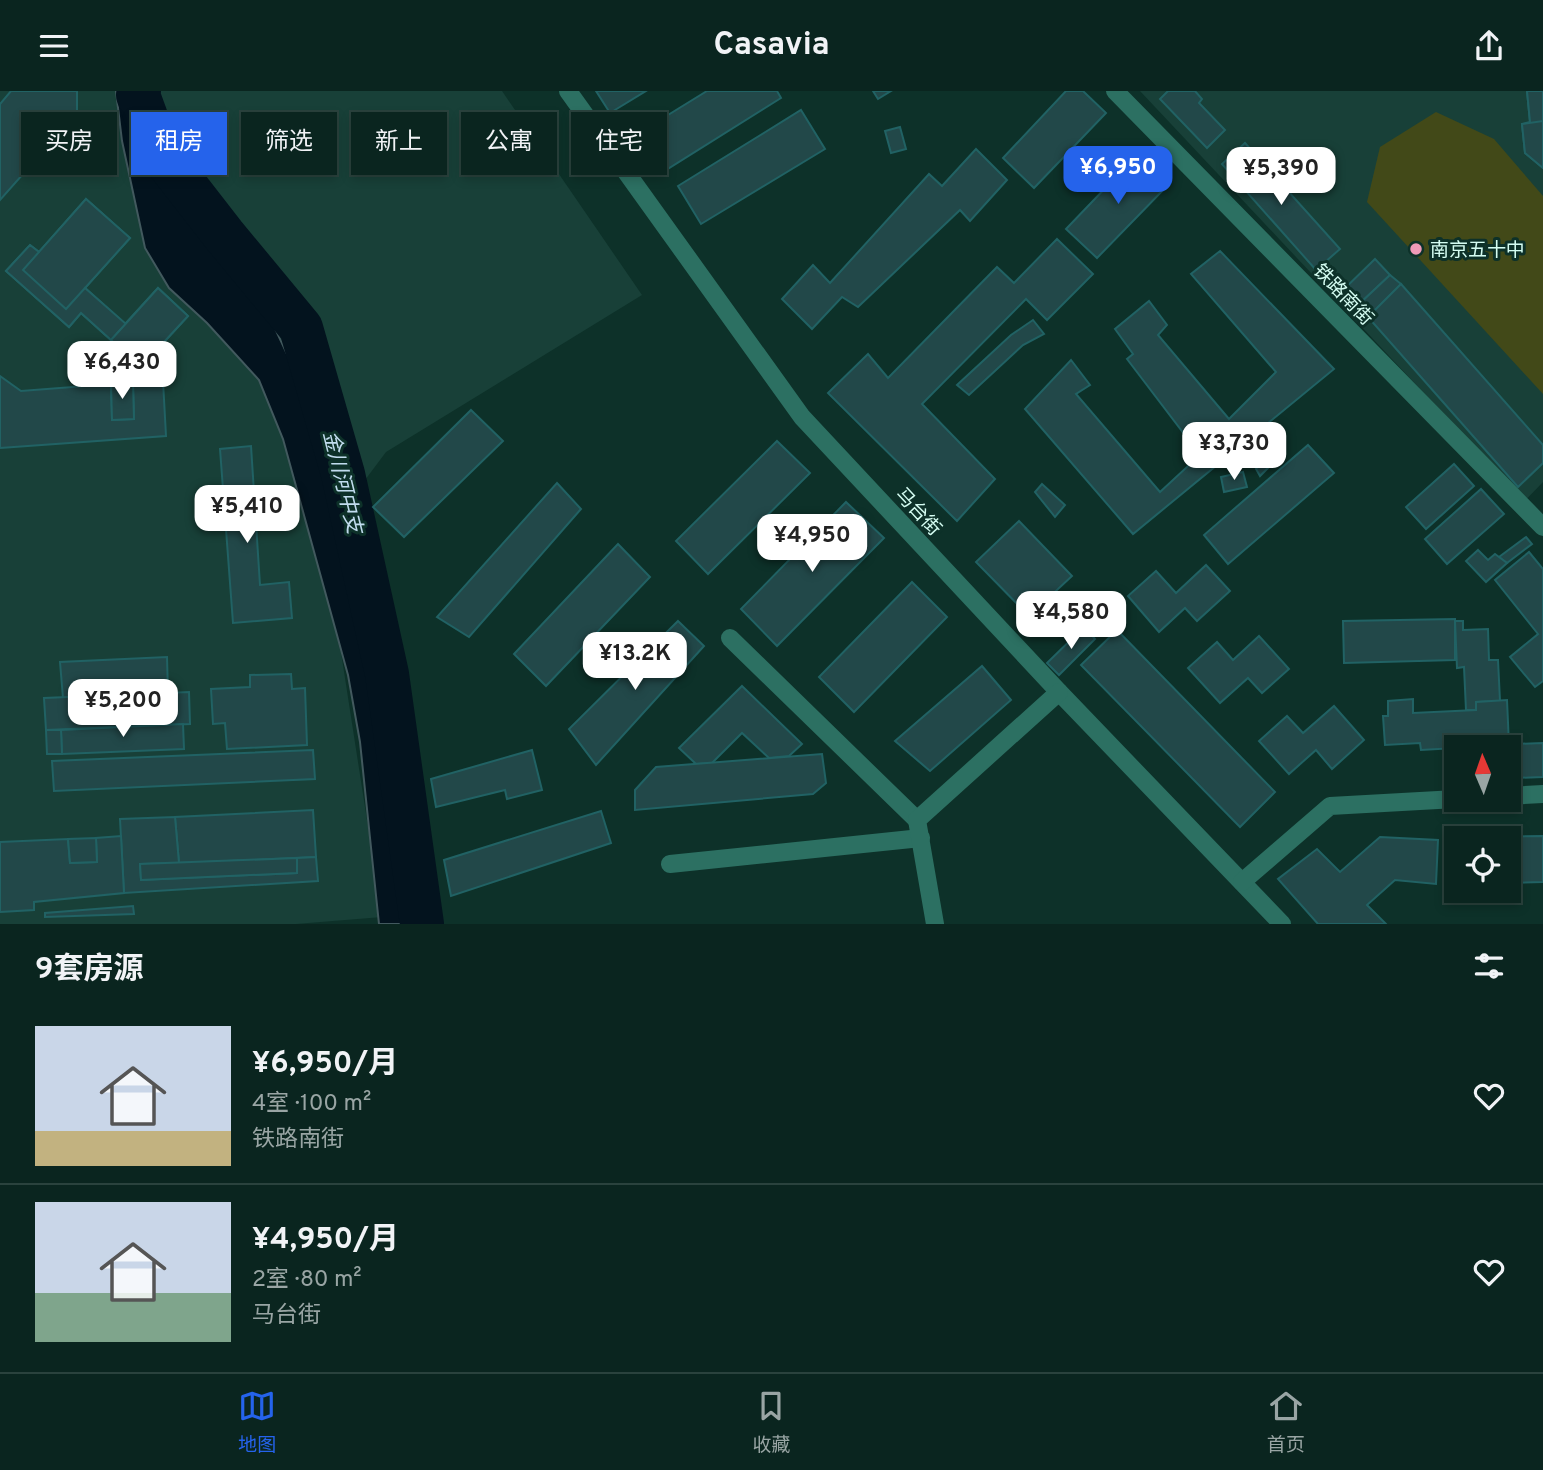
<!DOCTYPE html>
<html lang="zh">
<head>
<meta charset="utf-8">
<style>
  body { margin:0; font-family:Overpass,"Noto Sans SC",sans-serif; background:#132d28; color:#f1f3f6; height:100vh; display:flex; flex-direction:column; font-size:26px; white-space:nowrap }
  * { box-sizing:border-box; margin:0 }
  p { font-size:23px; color:#99a5a4 }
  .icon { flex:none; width:38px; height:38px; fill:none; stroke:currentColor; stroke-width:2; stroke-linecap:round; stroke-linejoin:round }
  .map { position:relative; height:833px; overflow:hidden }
  .sheet { display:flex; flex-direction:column; background:#0a251f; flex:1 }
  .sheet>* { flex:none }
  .guide { position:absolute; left:21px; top:21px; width:700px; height:63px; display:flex; gap:14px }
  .needle { width:46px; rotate:358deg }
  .controls { position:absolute; left:1444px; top:644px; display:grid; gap:14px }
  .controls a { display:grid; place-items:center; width:77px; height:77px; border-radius:0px; background:#0a251f; box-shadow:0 4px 10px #0003,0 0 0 2px #2a423d; font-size:35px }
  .price { position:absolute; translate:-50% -60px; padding:0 16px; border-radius:14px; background:#fff; color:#222; font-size:23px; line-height:46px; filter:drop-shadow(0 2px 4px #0008) }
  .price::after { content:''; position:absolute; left:50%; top:42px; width:21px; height:16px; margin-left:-10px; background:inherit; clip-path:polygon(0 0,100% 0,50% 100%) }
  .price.on { background:#2563eb; color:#fff }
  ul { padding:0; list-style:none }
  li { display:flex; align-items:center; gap:21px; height:175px; padding:0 35px }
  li+li { border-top:2px solid #2a423d }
  li span { display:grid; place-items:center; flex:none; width:196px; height:140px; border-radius:0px; color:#555 }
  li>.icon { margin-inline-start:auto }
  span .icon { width:84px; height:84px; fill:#fffc; stroke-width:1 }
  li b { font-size:30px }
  h2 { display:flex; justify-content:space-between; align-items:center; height:84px; padding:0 35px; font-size:30px }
  .pill { padding:0 24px; border-radius:0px; background:#0a251f; box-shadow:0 4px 10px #0003,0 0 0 2px #2a423d; font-size:24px; line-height:63px }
  .pill.on { background:#2563eb; color:#fff }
  header { display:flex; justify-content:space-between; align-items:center; height:91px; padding:0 35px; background:#0a251f; font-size:32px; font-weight:700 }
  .tabs { display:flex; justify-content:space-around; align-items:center; height:98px; border-top:2px solid #2a423d; background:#0a251f; font-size:19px; color:#99a5a4 }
  .tabs a { display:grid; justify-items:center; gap:4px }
  .tabs .on { color:#2563eb }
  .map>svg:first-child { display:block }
  .built { fill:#184038 }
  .green { fill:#424918 }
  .water { fill:#03131e; stroke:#42595e; stroke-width:2 }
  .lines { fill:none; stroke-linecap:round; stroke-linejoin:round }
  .river { stroke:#03131e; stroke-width:44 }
  .building { fill:#224849; stroke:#216264; stroke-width:2 }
  .minor { stroke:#2c7062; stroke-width:18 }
  .poi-dot { fill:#ef9ab8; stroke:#0d3129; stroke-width:2.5 }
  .labels { text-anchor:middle; stroke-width:6; stroke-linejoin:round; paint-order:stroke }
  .poi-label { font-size:19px; fill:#d5fdf2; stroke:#0d3129; text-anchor:start }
  .street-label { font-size:19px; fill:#d5fdf2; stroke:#0d3129 }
  .water-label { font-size:21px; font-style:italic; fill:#c1dcee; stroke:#0d3129 }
</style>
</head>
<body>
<header><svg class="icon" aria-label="menu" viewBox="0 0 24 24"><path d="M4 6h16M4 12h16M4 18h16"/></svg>Casavia<svg class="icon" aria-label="share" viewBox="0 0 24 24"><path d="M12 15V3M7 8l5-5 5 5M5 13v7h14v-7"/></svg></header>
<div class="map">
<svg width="1543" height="833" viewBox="0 0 1543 833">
  <rect width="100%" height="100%" fill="#0d3129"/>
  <g class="built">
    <path d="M0,0H502L642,204L386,361L323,445L382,826L296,833H0Z"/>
    <path d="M1140,0H1543V391L1521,414L1437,316Z"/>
  </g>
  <path class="green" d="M1436,21L1494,48L1543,105V303L1367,111L1380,56Z"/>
  <path class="water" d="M116,0H151L154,22L161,45L187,101L257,199L295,280L368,548L404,773L410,833H379L360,651L348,584L283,348L259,289L207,232L169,197L145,157L122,50Z"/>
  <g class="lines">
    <path class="river" d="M139,0L138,4L158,59L224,144L301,237L343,383L387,583L422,833"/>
  </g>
  <g class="building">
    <path d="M11,0H77V22L0,109V13Z"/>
    <path d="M596,0H646L610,22Z"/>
    <path d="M707,0H777L781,7L658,84L634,45Z"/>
    <path d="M873,0H891L878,8Z"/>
    <path d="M1066,0H1083L1106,22L1034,97L1003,67Z"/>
    <path d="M1168,0H1195L1202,8L1199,12L1225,39L1207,57L1160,8Z"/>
    <path d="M1527,0H1543V30L1530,31Z"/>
    <path d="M1527,0H1543V77L1525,62L1522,33L1530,31Z"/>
    <path d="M801,19L825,58L701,133L678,95Z"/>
    <path d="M1543,30V77L1525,62L1522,33Z"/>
    <path d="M900,36L906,58L891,62L885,40Z"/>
    <path d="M1245,52L1340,158L1316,179L1222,73Z"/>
    <path d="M976,58L1007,89L970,130L960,119L858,216L842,206L812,238L782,208L813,174L830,192L929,83L942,95Z"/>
    <path d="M1138,63L1169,93L1097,167L1066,138Z"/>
    <path d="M86,108L130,147L66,218L23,179Z"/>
    <path d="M86,108L130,147L85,197L125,233L158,197L188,225L141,276L81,222L69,236L6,180L30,154L39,161Z"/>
    <path d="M1057,148L1093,183L1047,229L1026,208L922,313L995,388L957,430L828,302L868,263L888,287L997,176L1014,192Z"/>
    <path d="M30,154L39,161L23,179L66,218L85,197L126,233L111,249L81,222L69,236L6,180Z"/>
    <path d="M1220,160L1334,278L1133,443L1025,318L1071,269L1090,294L1076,303L1160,401L1200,364L1127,268L1133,263L1115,238L1149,210L1167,234L1158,244L1229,328L1276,281L1191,183Z"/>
    <path d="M1375,168L1390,184L1356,216L1342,200Z"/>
    <path d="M1390,184L1401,193L1368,226L1356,216Z"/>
    <path d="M1401,193L1543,354V372L1518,396L1368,226Z"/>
    <path d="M158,197L188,225L141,276L111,249Z"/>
    <path d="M1033,229L1044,243L1023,254L969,304L957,294L1011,244Z"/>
    <path d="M0,285L21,300L111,293L112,329L134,328L133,292L163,290L166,345L0,357Z"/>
    <path d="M133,292L134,328L112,329L111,293Z"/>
    <path d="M471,319L503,350L404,446L373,416Z"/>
    <path d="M777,350L810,382L708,483L676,450Z"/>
    <path d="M1308,354L1334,382L1228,473L1204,444Z"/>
    <path d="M251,355L260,494L289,491L292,527L233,532L220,358Z"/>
    <path d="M1278,356L1282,363L1260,385L1256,378Z"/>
    <path d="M1454,373L1474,395L1426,438L1406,416Z"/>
    <path d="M1243,381L1247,396L1224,401L1221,386Z"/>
    <path d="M557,392L581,418L469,546L437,526Z"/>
    <path d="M1042,393L1065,414L1055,426L1035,401Z"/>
    <path d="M1481,398L1504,423L1447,473L1425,448Z"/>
    <path d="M846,411L884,447L777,555L741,518Z"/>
    <path d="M1019,430L1072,485L1029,525L976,471Z"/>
    <path d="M1526,446L1532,453L1507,472L1499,466Z"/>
    <path d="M618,453L650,486L546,595L514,563Z"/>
    <path d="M1478,459L1488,469L1495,463L1507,472L1486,491L1466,470Z"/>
    <path d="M1529,461L1543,478V590L1535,596L1510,566L1538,543L1495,489Z"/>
    <path d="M1206,474L1230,500L1197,530L1185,517L1159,541L1128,505L1156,480L1176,502Z"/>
    <path d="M912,491L947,526L854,621L819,586Z"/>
    <path d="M1455,528V569L1344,572L1343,530Z"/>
    <path d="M678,530L704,555L596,674L569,638Z"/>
    <path d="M1455,530H1463V539L1488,538L1489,569H1498L1500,610L1476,611V619H1466L1464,576L1457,577Z"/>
    <path d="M1084,536L1095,548L1059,584L1047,572Z"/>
    <path d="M1117,539L1275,701L1240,736L1081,574Z"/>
    <path d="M1259,545L1289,578L1262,602L1248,587L1220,612L1188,577L1217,551L1233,569Z"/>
    <path d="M167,566L168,602L63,607L60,571Z"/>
    <path d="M982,575L1011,609L930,680L895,650Z"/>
    <path d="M291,583L292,598L305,597L307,654L227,658L225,632L213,633L211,598L250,596V584Z"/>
    <path d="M742,595L802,653L789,665L769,667L742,642L712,672L696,673L679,657Z"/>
    <path d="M189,601L190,633L46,639L44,607Z"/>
    <path d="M1413,608V622L1476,619V611L1507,609L1509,654L1421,659L1420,652L1385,654L1383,625H1388V610Z"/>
    <path d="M1334,615L1364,649L1332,678L1316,659L1289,683L1259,650L1287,625L1303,642Z"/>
    <path d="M183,633L184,658L62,663L61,639Z"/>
    <path d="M46,639H61L62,663H47Z"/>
    <path d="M1543,652V686L1514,687L1513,653Z"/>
    <path d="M313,659L315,688L54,700L52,670Z"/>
    <path d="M532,659L542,699L507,708L505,699L436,716L431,688Z"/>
    <path d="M822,663L826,692L813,703L635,719V699L656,676Z"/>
    <path d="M313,719L316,766L179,772L175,726Z"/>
    <path d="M601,720L611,752L451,805L444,769Z"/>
    <path d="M175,726L179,772L140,773L141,789L297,782V767L316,766L318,790L124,802L120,728Z"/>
    <path d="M121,745L124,802L34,811V819L0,821V751L68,748L70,772L97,771L96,747Z"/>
    <path d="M1543,745V791L1508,792V747L1492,746Z"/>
    <path d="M1380,746L1438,749L1436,793L1395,789L1367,814L1386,833H1318L1278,788L1317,758L1340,781Z"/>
    <path d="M96,747L97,771L70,772L68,748Z"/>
    <path d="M297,767V782L141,789L140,773Z"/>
    <path d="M133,815L134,823L45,826V822Z"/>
  </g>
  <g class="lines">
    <g class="minor">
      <path d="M568,0L802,326L1059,601L1282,833"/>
      <path d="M1115,0L1543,436"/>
      <path d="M730,547L917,729"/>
      <path d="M1508,705L1543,703"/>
      <path d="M670,773L921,747"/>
      <path d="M1242,791L1330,715L1456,708"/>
      <path d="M935,833L917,729L1059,601"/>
    </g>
  </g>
  <circle class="poi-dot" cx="1416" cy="158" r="7"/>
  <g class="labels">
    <g class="poi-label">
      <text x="1430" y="165">南京五十中</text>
    </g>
    <g class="street-label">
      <text transform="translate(1344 203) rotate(46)" y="7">铁路南街</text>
      <text transform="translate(919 420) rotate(47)" y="7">马台街</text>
    </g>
    <g class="water-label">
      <text transform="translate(343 391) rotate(76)" y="7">金川河中支</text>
    </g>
  </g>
</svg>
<div class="controls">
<a><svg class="needle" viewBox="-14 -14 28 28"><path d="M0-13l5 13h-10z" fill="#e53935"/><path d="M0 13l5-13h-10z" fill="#99a5a4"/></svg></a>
<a><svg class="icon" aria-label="locate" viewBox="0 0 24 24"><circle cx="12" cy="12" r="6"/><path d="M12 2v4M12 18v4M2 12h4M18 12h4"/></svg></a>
</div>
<b class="price on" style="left:1118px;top:115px">¥6,950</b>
<b class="price" style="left:1281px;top:116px">¥5,390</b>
<b class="price" style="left:122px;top:310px">¥6,430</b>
<b class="price" style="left:1234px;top:391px">¥3,730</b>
<b class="price" style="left:247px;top:454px">¥5,410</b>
<b class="price" style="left:812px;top:483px">¥4,950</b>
<b class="price" style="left:1071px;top:560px">¥4,580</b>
<b class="price" style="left:635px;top:601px">¥13.2K</b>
<b class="price" style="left:123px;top:648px">¥5,200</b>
<div class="guide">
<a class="pill">买房</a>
<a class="pill on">租房</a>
<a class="pill">筛选</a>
<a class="pill">新上</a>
<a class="pill">公寓</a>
<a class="pill">住宅</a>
</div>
</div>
<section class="sheet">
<h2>9套房源<svg class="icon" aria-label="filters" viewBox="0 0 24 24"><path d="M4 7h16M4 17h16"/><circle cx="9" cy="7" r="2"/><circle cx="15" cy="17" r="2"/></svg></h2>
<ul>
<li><span style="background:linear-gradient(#c9d6e8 75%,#c2b280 0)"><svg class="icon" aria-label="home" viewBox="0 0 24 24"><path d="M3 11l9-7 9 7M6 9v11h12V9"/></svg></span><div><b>¥6,950/月</b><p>4室 · 100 m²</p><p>铁路南街</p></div><svg class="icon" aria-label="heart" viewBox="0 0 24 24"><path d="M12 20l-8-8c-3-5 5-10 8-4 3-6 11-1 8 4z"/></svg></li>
<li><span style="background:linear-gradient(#c9d6e8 65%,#7fa58c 0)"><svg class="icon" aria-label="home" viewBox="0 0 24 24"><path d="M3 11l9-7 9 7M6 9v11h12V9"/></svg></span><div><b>¥4,950/月</b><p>2室 · 80 m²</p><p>马台街</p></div><svg class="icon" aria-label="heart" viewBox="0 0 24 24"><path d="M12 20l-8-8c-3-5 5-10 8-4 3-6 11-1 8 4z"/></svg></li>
</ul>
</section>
<nav class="tabs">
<a class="on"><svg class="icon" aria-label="map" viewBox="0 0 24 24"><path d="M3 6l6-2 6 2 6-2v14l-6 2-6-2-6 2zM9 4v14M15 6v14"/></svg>地图</a>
<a><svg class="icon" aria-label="saved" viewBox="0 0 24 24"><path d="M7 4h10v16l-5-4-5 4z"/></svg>收藏</a>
<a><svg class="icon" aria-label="home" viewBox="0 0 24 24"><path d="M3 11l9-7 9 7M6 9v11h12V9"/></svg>首页</a>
</nav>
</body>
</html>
